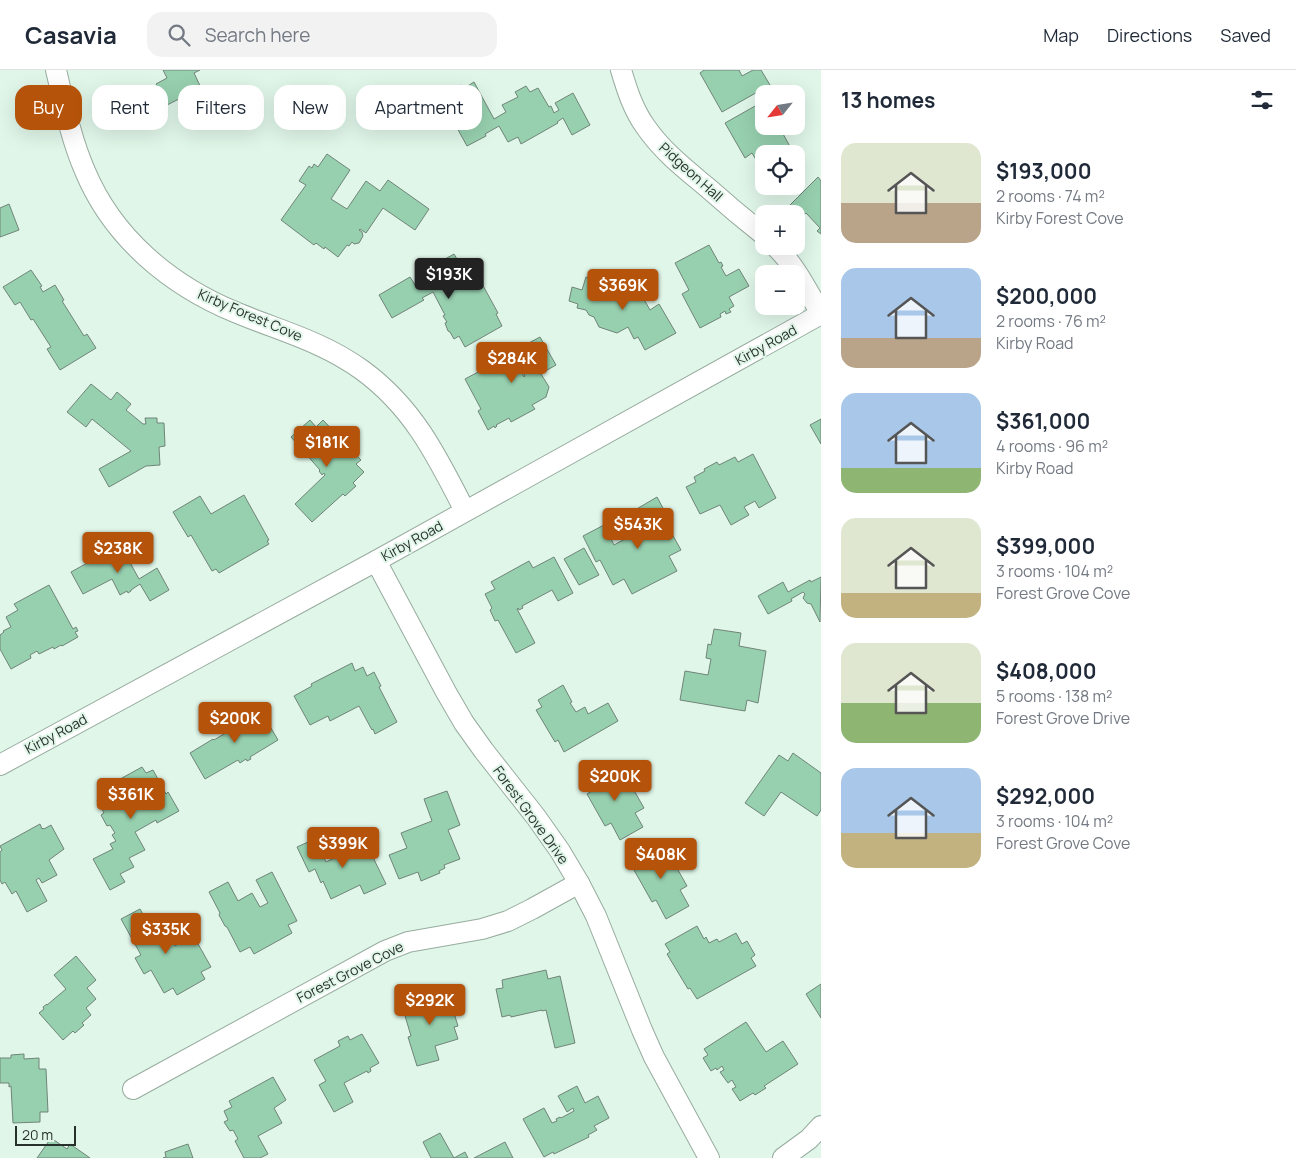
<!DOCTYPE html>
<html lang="en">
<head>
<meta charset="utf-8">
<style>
  body { margin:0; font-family:Manrope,sans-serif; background:#f2f2f3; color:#1f2937; height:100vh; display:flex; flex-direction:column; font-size:19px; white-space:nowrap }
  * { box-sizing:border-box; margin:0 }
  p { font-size:16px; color:#747a83 }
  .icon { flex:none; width:28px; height:28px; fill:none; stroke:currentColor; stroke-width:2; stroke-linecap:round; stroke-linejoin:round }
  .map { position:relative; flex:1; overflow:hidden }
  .details { display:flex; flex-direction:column; background:#fff; width:475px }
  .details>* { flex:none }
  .hud { position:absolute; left:15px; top:15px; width:475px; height:45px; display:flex; gap:10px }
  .needle { width:32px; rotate:240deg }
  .controls { position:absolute; left:755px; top:15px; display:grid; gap:10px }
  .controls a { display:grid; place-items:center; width:50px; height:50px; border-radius:10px; background:#fff; box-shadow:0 5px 20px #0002; font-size:25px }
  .scale { position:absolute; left:15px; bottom:12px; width:61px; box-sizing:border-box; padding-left:5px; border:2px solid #28302b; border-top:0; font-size:14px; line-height:18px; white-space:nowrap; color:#28302b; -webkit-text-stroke:4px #e0f6e9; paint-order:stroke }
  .price { position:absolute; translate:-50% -42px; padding:0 11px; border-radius:5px; background:#b45309; color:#fff; font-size:16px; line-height:32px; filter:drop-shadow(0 1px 2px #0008) }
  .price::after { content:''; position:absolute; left:50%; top:30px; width:15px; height:11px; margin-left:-8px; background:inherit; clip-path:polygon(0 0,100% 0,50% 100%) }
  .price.selected { background:#222; color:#fff }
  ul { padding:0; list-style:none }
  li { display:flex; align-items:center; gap:15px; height:125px; padding:0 20px }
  li span { display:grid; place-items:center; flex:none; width:140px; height:100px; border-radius:15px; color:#555 }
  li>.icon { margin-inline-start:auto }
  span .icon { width:60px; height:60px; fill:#fffc; stroke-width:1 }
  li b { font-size:21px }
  h2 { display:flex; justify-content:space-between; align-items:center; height:60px; padding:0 20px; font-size:21px }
  .tag { padding:0 18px; border-radius:15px; background:#fff; box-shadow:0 5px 20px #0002; font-size:18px; line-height:45px }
  .tag.selected { background:#b45309; color:#fff }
  header { display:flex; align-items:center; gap:30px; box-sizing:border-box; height:70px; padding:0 25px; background:#fff; border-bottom:1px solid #e0e1e3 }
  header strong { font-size:24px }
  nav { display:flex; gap:28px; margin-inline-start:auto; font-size:18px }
  .search { width:350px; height:45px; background:#f2f2f3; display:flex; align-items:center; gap:12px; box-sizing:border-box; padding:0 18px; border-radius:15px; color:#747a83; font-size:19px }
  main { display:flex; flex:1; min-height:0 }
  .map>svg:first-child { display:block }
  .building { fill:#97d0af; stroke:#708478 }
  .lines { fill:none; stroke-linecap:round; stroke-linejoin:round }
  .minor-casing { stroke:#97ac9f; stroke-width:22 }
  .minor { stroke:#fff; stroke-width:20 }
  .labels { text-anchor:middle; stroke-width:4; stroke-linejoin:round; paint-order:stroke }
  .street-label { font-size:14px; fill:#28302b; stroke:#e0f6e9 }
</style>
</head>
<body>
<header>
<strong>Casavia</strong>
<div class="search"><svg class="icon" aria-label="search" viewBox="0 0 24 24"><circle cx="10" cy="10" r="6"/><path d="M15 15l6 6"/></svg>Search here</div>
<nav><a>Map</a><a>Directions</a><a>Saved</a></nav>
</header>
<main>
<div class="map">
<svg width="821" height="1088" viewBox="0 0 821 1088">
  <rect width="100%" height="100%" fill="#e0f6e9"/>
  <g class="building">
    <path d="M163,0H200L194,3L201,18L167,35L156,14L167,8Z"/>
    <path d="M704,0H739L742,6L753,0H761L770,15L722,42L700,3Z"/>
    <path d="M474,12L494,49L506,42L502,35L518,27L515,22L526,16L530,22L538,18L549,37L551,36L554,43L559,40L555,33L573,23L590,55L572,65L563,48L557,52L558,53L521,74L518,67L508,72L499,56L485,64L486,66L467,76L440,27L461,15L463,19Z"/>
    <path d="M764,31V56L781,57L783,61L782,62L793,82L790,84H764V99L762,100L752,83L745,88L725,53Z"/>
    <path d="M327,84L350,100L331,129L347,139L366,111L380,121L388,110L429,139L415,160L383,138L366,163L360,159L359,160L362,162L363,166L359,173L354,174L352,172L349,176L347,175L338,187L325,177L324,179L316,173L314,175L281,150L306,115L299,111L309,96L312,98L314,94L318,97Z"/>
    <path d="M818,107L821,111V164L817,161L820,158L806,143L802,147L790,135Z"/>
    <path d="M9,134L19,160L0,167V138Z"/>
    <path d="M709,175L719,193L721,192L723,196L721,197L726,206L739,199L749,216L729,227L734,236L729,239L731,242L726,244L725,241L720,244L721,247L700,258L682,224L689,220L675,193Z"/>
    <path d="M454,184L463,199L465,198L473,211L469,213L472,217L481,212L498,243L496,244L502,256L465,277L459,266L454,269L450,262L448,261L445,253L447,252L443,246L445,245L433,222L422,228L424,230L392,248L379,225L410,207L417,218L428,212L422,202Z"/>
    <path d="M31,200L42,216L40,217L43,222L55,215L64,230L62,231L84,266L87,264L96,278L60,300L47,279L51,277L33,249L31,250L20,232L15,235L3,217Z"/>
    <path d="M586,207L604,212L607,209L614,212L616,215L642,226L650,240L659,234L676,263L645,280L638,267L634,269L628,257L617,263L599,257L594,247L589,245L586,240L577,238L578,234L569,231L572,217L582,220Z"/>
    <path d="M540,267L556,295L542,303L538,294L531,298L533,302L541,304L549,317L546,327L532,335L535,339L511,352L509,348L496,355L497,356L495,358L494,356L488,360L478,341L481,339L465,309L512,284L524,307L525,306L512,282Z"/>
    <path d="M91,314L111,330L117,322L131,334L126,340L143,354H146L145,348H157V353H164L165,376L159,377L160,395L146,396L109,417L99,399L131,381L92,349L86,357L67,342Z"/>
    <path d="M821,349V374L810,355Z"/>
    <path d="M310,350L316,357L323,350L361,390L356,394L364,402L353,413L356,416L345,426L343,424L312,452L295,434L325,405L324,403L322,405L319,401L320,400L291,367Z"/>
    <path d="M753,384L776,428L759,438L755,431L744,437L749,445L731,455L720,435L700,444L686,417L696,412L694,407L705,401L704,399L717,392L719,395L735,387L738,392Z"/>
    <path d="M244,425L269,470L267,471L269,474L219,503L216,499L212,501L191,465L188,467L173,442L200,426L211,444Z"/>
    <path d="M657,427L671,453L667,455L681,480L669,486L677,501L632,524L624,509L613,515L600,490L596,492L583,466L604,455L614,475L645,458L635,440Z"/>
    <path d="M118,467L123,475L121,476L139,509L157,498L169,520L150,531L140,514L131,520V521L128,523L127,521L120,525L112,509L83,524L71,502L109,481L105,474Z"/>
    <path d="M584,478L599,505L579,515L564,489Z"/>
    <path d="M554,487L573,523L558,531L552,520L522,536L523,538L519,540L518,538L517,539L535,573L516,583L498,550L495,551L490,540L492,538L485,524L495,519L491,512L529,491L533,498Z"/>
    <path d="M821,507L820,552L811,534L807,533L803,528L805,524L803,522L791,529L792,531L768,544L758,526L783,512L788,522L810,510L811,512Z"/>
    <path d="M49,515L73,559L76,557L78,561L75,562L78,567L62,576L61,575L54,579L53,577L39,584L37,581L30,585L31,588L11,599L0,579V565L4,562L3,561L11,557L6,547L18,540L14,534Z"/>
    <path d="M714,559L741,563L739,576L766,581L758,633L747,630L745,641L680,630L685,601L708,605L711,589L706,588L708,574L711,575Z"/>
    <path d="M352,593L355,601L363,597L367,606L374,602L381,616L379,617L397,652L375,664L373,659L372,660L359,636L330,651L328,646L310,655L294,626L312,616L311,614Z"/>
    <path d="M563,615L572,632L570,633L576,642L585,637L588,644L608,633L618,651L564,682L558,670L555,672L536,640L542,637L538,630Z"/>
    <path d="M259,638L278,670L250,687L251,689L247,691L246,689L240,693L238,690L205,709L190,683L213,669L214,670L224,664L222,660L235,653L233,649L241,644L243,647Z"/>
    <path d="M793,683L821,703V740L817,746L781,722L764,746L745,733L779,685L788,691Z"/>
    <path d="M614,694L625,712L621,714L625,722L632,717L644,738L635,743L643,757L620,770L611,753L605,756L587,724L594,720L588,709Z"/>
    <path d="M142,697L146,703L153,700L166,724L168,722L179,741L157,753L156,750L135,762L145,780L129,788L134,797L120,804L125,812L110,820L93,789L113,779L110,774L116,771L112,765L115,763L110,755L107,756L101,745L104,743L97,730L106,725L102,719Z"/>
    <path d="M447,721L460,755L448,760L460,789L444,795L445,798L439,801L440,803L421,811L418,802L399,809L389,785L407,778L401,763L432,751L424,729Z"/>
    <path d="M40,754L42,759L43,758L44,759L51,755L64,779L49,790L57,805L42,813L39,808L36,810L47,831L27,842L16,821L12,824L5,812L2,814L0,810V782L2,780L0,776Z"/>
    <path d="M315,769L326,792L366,773L386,814L364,824L360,815L331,829L323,811L321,813L315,799L309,802L297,777Z"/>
    <path d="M655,774L659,779L664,776L670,786L666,788L670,795L674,793L687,816L680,820L689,836L666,849L656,830L652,832L634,800L639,797L633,786Z"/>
    <path d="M272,802L297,851L288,855L292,863L254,884L250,877L240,882L227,857L225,856L219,845L220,843L209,822L228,812L238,831L252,823L260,837L268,833L256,810Z"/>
    <path d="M140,839L153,862L164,855L175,876L178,874V873L193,865L211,897L201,902L205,909L177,925L173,918L164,923L151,900L144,904L135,888L141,885L121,849Z"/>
    <path d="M697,856L704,869L706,867L709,873L717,869L719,872L736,863L742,874L747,871L755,885L751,888L756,896L697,929L690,918L688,919L667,884L670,882L665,874Z"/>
    <path d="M76,886L96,910L87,918L96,929L86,938L91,945L82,953L84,955L75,963L73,961L63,970L39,943L44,939L43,937L47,934V935L66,919L54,905Z"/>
    <path d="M546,900L548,909L560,906L575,973L555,978L546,940L542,941V940L511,947L510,945L502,947L496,919L503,918L502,910Z"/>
    <path d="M821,914V948L806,924Z"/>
    <path d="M447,920L458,956L454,957L458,969L435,976L439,990L417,996L408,967L411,966L403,939L412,936L411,931Z"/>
    <path d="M746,952L766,982L783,971L798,994L764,1016L766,1018L755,1025L753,1023L740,1031L732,1019L736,1017L732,1010L728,1013L720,1002L724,1000L722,996L717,1000L716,998L711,1001L703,988L708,985L704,979Z"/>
    <path d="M362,964L379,993L370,998L371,1001L368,1003L367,1001L344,1013L353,1032L334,1042L319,1015L326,1011L314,990L340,976L338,971L348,966L350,970Z"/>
    <path d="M24,984V989L39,988V999H46L48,1042H40V1052L13,1053L11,1016L9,1017V1013H0V988H11V985Z"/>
    <path d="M273,1007L286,1030L274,1038L282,1053L258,1066L268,1084L260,1088H244L235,1071L238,1069L233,1060L230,1061L224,1052L228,1050L224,1041L232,1037L229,1031Z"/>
    <path d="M577,1016L585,1033L598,1026L609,1048L594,1056L597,1060L588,1065L589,1067L554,1084L553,1082L544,1087L523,1049L544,1038L552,1053L557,1051L556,1049L560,1047L561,1048L574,1041L573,1038L567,1042L558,1026Z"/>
    <path d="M440,1063L454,1088L465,1082L468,1088H431L423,1072Z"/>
    <path d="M51,1068L67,1079L70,1074L90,1088H37Z"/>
    <path d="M505,1072L513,1088H474Z"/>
    <path d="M188,1074L193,1088H163L166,1087L165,1082Z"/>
  </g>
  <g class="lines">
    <g class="minor-casing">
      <g id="minor">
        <path d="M56,0C64,34 71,69 85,101C113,168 170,215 235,242C280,261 322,271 362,300C413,337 437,386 465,441"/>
        <path d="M621,0C627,20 633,39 645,56C663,82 684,98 708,118C726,134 745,150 764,165"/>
        <path d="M775,176C795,195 807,220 821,244"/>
        <path d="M376,491L446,622L464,653L484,681L536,747L560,781L579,813L596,846L642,960L654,987L709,1088"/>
        <path d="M0,695L376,491L821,244"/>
        <path d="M133,1019L385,881L408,872L482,859L508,851L532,839L579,813"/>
        <path d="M783,1088L809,1069L821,1056"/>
      </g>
    </g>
    <use href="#minor" class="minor"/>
  </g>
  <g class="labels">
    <g class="street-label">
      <text transform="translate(691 102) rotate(42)" y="5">Pidgeon Hall</text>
      <text transform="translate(250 245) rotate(23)" y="5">Kirby Forest Cove</text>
      <text transform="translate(766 275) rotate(-29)" y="5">Kirby Road</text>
      <text transform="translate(412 471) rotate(-29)" y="5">Kirby Road</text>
      <text transform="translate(56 664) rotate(-28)" y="5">Kirby Road</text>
      <text transform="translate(531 745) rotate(54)" y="5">Forest Grove Drive</text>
      <text transform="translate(350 902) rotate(-27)" y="5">Forest Grove Cove</text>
    </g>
  </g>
</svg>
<div class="controls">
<a><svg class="needle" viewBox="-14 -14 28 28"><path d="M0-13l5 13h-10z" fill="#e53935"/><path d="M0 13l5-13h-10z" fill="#747a83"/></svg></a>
<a><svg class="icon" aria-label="locate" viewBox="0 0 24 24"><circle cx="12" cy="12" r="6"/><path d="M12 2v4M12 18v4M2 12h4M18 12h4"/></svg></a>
<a>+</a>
<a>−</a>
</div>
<div class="scale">20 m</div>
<b class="price selected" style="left:449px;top:230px">$193K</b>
<b class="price" style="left:623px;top:241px">$369K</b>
<b class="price" style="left:512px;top:314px">$284K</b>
<b class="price" style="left:327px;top:398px">$181K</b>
<b class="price" style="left:638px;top:480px">$543K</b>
<b class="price" style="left:118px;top:504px">$238K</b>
<b class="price" style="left:235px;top:674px">$200K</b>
<b class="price" style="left:615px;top:732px">$200K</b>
<b class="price" style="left:131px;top:750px">$361K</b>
<b class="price" style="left:343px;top:799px">$399K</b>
<b class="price" style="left:661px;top:810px">$408K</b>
<b class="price" style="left:166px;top:885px">$335K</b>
<b class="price" style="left:430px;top:956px">$292K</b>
<div class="hud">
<a class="tag selected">Buy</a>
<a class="tag">Rent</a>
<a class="tag">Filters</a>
<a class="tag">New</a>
<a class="tag">Apartment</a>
</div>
</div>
<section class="details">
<h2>13 homes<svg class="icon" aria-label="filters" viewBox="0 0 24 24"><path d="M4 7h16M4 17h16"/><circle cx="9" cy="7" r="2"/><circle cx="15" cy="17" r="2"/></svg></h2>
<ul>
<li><span style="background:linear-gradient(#dfe7d0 60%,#b9a48a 0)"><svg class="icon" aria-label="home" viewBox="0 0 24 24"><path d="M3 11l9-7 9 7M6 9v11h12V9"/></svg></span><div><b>$193,000</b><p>2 rooms · 74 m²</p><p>Kirby Forest Cove</p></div></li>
<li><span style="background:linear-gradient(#a9c7e8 70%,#b9a48a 0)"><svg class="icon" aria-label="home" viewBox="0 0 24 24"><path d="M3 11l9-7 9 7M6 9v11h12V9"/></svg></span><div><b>$200,000</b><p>2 rooms · 76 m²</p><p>Kirby Road</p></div></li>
<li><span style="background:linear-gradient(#a9c7e8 75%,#8fb573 0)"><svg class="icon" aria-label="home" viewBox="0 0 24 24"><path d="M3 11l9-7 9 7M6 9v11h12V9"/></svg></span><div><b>$361,000</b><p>4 rooms · 96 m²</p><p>Kirby Road</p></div></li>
<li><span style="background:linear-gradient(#dfe7d0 75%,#c2b280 0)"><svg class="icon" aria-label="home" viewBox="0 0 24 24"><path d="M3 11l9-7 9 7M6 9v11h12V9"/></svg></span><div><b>$399,000</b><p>3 rooms · 104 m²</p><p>Forest Grove Cove</p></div></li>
<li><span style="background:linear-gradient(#dfe7d0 60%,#8fb573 0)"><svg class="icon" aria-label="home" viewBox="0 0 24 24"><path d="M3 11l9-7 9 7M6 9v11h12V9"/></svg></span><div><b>$408,000</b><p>5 rooms · 138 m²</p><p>Forest Grove Drive</p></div></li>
<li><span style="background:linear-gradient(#a9c7e8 65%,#c2b280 0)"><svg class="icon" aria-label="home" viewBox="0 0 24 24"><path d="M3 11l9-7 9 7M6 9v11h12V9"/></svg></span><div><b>$292,000</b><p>3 rooms · 104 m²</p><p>Forest Grove Cove</p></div></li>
</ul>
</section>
</main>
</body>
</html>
